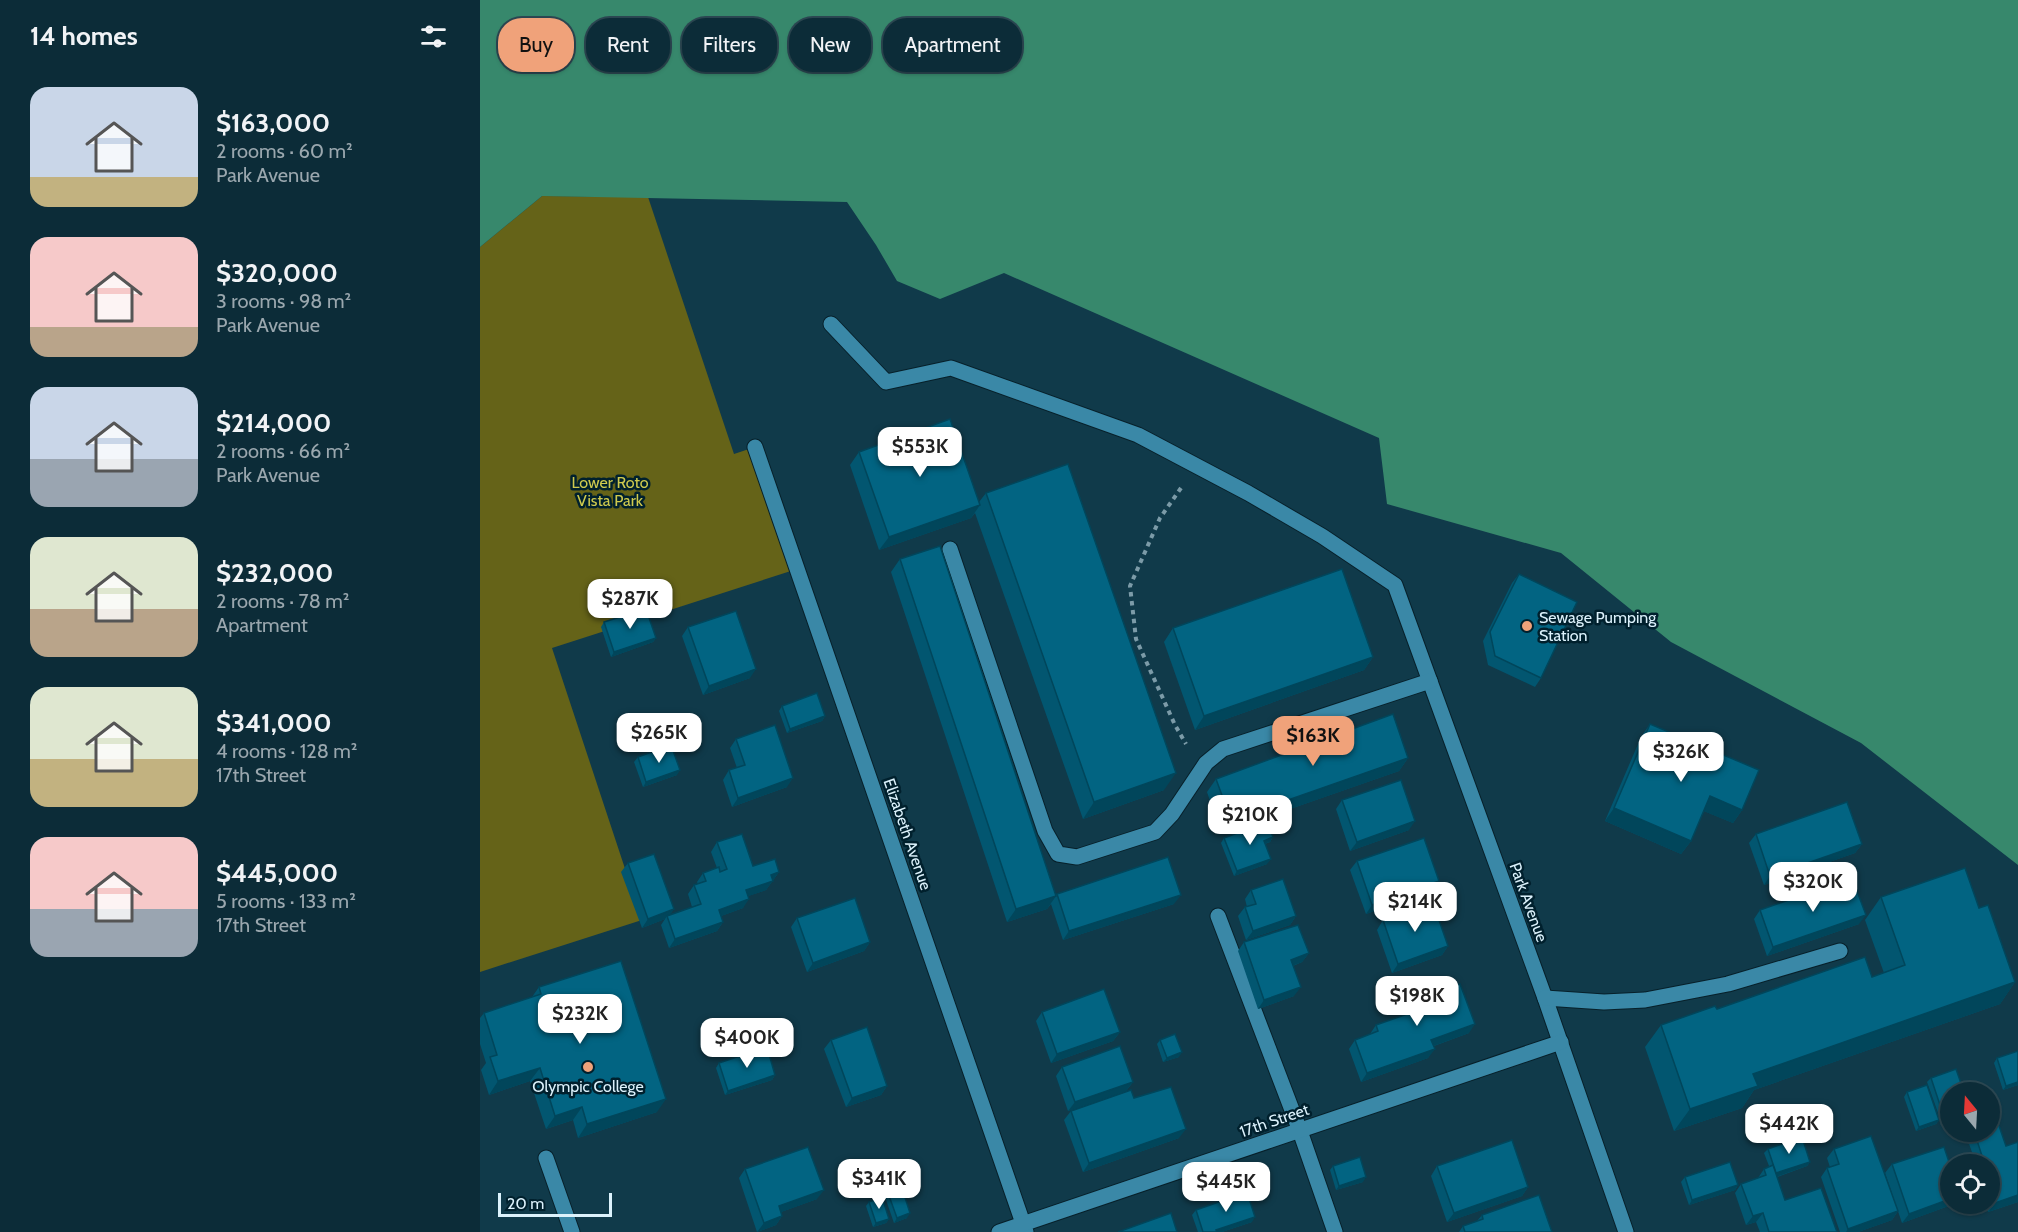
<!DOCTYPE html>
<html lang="en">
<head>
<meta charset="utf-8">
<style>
  body { margin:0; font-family:Cabin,sans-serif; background:#1a3843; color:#f1f3f6; height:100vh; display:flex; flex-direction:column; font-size:22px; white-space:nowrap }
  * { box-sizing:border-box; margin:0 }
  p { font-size:20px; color:#9aa7ae }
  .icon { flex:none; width:33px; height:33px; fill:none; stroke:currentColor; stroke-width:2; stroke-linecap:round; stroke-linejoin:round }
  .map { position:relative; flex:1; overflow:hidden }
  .sheet { display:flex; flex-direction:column; background:#0c2c38; width:480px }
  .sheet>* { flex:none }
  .hud { position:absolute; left:18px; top:18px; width:570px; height:54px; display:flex; gap:12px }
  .needle { width:39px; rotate:342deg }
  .controls { position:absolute; left:1460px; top:1082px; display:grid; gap:12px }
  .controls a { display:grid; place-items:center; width:60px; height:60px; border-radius:50%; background:#0c2c38; box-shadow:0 2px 4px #0004,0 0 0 2px #2c4853; font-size:30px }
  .scale { position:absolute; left:18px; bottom:15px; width:114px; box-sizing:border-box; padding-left:6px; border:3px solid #dcf2fc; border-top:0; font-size:16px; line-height:21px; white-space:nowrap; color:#dcf2fc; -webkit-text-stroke:4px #00202d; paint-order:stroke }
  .price { position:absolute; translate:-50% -51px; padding:0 14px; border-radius:12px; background:#fff; color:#222; font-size:20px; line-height:39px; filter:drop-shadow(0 2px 3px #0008) }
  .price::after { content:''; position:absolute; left:50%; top:36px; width:18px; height:14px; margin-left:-9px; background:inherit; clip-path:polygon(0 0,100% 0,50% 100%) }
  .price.selected { background:#f0a27a; color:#111 }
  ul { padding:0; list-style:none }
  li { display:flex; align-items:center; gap:18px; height:150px; padding:0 30px }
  li span { display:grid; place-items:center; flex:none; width:168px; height:120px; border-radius:18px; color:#555 }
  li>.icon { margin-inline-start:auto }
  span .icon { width:72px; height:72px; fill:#fffc; stroke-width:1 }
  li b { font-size:26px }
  h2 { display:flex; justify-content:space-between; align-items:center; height:72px; padding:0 30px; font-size:26px }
  .pill { padding:0 21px; border-radius:24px; background:#0c2c38; box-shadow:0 2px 4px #0004,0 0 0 2px #2c4853; font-size:21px; line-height:54px }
  .pill.selected { background:#f0a27a; color:#111 }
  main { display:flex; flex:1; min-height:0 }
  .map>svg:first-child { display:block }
  .green { fill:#656318 }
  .water { fill:#37886c }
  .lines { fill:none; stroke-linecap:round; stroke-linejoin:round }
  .minor-casing { stroke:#07202a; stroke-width:17 }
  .path { stroke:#7c9ba8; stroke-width:4; stroke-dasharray:4.5 4.5; stroke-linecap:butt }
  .minor { stroke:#3a88a7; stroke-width:15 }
  .wall { fill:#025670 }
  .shaded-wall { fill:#01465b }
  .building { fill:#026482; stroke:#01465b; stroke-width:1.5 }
  .poi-dot { fill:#f0a27a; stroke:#00202d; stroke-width:2 }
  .labels { text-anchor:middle; stroke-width:5; stroke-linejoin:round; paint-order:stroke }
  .park-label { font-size:16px; fill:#ceca4e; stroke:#00202d }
  .poi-label { font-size:16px; fill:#dcf2fc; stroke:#00202d; text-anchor:start }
  .street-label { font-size:16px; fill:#dcf2fc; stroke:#00202d }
</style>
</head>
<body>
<main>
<section class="sheet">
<h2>14 homes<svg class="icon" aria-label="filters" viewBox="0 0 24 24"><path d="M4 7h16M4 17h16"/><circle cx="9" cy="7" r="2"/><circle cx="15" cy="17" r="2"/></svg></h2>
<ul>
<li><span style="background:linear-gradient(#c9d6e8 75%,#c2b280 0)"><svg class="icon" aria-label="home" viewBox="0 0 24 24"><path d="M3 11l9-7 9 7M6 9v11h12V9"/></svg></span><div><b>$163,000</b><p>2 rooms · 60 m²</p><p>Park Avenue</p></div></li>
<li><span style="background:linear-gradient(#f6c9c9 75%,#b9a48a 0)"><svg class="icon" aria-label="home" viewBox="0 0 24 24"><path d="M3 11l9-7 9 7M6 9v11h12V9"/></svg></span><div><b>$320,000</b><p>3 rooms · 98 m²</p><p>Park Avenue</p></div></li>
<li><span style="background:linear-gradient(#c9d6e8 60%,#9aa5b1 0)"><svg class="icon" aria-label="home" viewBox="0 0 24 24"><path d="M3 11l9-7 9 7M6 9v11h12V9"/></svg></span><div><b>$214,000</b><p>2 rooms · 66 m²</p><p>Park Avenue</p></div></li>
<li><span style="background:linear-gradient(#dfe7d0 60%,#b9a48a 0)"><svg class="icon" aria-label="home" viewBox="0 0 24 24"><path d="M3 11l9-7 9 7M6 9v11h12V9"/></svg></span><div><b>$232,000</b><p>2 rooms · 78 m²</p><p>Apartment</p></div></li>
<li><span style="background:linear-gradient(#dfe7d0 60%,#c2b280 0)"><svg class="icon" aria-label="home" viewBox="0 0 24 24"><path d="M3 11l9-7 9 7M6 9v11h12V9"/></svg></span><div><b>$341,000</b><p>4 rooms · 128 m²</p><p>17th Street</p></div></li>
<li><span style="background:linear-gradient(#f6c9c9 60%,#9aa5b1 0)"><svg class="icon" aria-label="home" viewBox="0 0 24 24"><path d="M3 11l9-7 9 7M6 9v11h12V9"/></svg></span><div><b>$445,000</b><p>5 rooms · 133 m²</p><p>17th Street</p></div></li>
</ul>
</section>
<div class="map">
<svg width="1538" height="1232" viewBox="0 0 1538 1232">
  <rect width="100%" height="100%" fill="#103a4a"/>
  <path class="green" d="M62,196L168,197L254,454L275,447L317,569L72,648L162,920L0,972V247Z"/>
  <path class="water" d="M0,0H1538V865L1381,743L1191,642L1081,553L907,504L899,438L524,273L460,299L417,281L396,245L367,202L62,196L0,247Z"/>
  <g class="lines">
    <g class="minor-casing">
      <g id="minor">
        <path d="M351,324L406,382L471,368L658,435L768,493L842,536L915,585L1065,998L1146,1232"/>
        <path d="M275,447L546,1232"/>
        <path d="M470,549L565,831L578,854L597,857L675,832L692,814L726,763L743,749L950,681"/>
        <path d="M738,916L820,1131L855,1232"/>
        <path d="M1065,998L1124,1002L1165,1000L1248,984L1360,951"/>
        <path d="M66,1158L92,1232"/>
        <path d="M519,1232L1081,1042"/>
      </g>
    </g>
    <path class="path" d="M701,488L680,518L650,586L656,639L695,725L706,744"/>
    <use href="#minor" class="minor"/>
  </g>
  <g class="wall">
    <path d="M379,452L499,502L506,493L684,790L603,819L495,513L491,518L399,550L370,465Z"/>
    <path d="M420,559L576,895L577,894L694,904L583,940L571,904L567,909L527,922L411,572Z"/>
    <path d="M1039,574L1061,678L1055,687L1008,665L1003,641L1032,583Z"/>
    <path d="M124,622L176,638L173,642L131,657L121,627Z"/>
    <path d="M208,627L270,678L223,695L202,636Z"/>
    <path d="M693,628L893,657L884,670L715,730L684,642Z"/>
    <path d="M302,706L345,716L342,721L307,733L299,711Z"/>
    <path d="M1170,724L1262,810L1253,823L1224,811L1211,841L1201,854L1125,821L1161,737Z"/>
    <path d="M256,739L307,787L252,807L243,780L249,770L257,768L250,748Z"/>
    <path d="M158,757L197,775L163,787L154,762Z"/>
    <path d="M928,758L919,771L741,833L727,792L736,779Z"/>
    <path d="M862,800L929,830L870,851L856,809Z"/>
    <path d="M1276,834L1382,844L1375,853L1284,885L1269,843Z"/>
    <path d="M793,837L790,842L785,844L787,864L754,876L741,843L744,838Z"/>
    <path d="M237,842L273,866L299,872L286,890L268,896L263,908L241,916L243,922L237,931L189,948L181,925L185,919L162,928L141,872L148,863L194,909L189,915L212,907L208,894L214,885L218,884L217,882L223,873L237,868L231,852Z"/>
    <path d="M877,861L953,890L886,914L870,870Z"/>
    <path d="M771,890L816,916L810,925L766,940L758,916L765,907H767L765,899Z"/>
    <path d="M1401,897L1499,908L1535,982L1520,1004L1274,1090L1262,1108L1194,1131L1165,1047L1181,1025L1237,1009L1392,977L1404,973L1385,920Z"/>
    <path d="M1280,910L1379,924L1287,956L1274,919Z"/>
    <path d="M317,918L390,942L384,951L327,972L311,927Z"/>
    <path d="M903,920L968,946L962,955L912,973L897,930Z"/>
    <path d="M764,942L829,953L822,962L813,966L814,996L778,1009L758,951Z"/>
    <path d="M59,987L177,1112L98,1138L93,1120L66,1129L50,1081L9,1095L1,1070L6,1063L0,1044V1018L4,1013L52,997Z"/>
    <path d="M930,995L989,1033L954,1046L948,1058L881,1082L869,1049L875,1040L890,1034L896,1025L927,1014L923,1004Z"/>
    <path d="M562,1012L640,1032L633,1041L571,1063L556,1021Z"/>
    <path d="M351,1040L407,1086L401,1095L366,1107L344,1049Z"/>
    <path d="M680,1040L699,1057L683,1062L677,1044Z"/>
    <path d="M1538,1051V1085L1523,1090L1514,1063L1517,1058Z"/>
    <path d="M239,1063L295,1075L292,1080L245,1095L236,1068Z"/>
    <path d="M582,1067L653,1082L646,1091L588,1111L576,1076Z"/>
    <path d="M1451,1078L1470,1118L1461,1121L1447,1082Z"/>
    <path d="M1427,1092L1459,1120L1456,1124L1436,1131L1424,1097Z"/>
    <path d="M654,1098L699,1138L603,1172L584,1120L591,1111Z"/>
    <path d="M1491,1131H1509L1538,1202L1508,1212L1505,1203L1497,1206L1496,1203H1509V1164H1487L1491,1159L1494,1158L1487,1138Z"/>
    <path d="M1288,1149L1330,1162L1327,1166L1297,1177L1305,1200L1357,1232H1280L1276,1222L1266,1225L1255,1193L1261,1184L1278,1178L1284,1169L1289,1166L1284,1153Z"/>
    <path d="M1354,1149L1418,1211L1412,1220L1378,1232H1360L1341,1177L1347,1168L1350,1167L1347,1158Z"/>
    <path d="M1412,1164L1470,1203H1475L1474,1204L1422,1223L1405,1173Z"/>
    <path d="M853,1166L883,1182L856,1190L850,1170Z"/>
    <path d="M957,1166L1048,1187L1042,1196L967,1222L951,1176Z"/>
    <path d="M265,1169L337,1199L301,1212L302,1216L296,1225L277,1232L259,1178Z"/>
    <path d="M1205,1177L1258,1185L1255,1190L1209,1205L1201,1182Z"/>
    <path d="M408,1193L427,1218L414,1223L405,1197Z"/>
    <path d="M389,1202L409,1219L406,1223L393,1227L386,1206Z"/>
    <path d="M716,1210L772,1222L742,1232H718L712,1215Z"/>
    <path d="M1002,1215L1072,1232H979L983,1226L997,1221Z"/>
  </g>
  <g class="shaded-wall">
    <path d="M500,505L491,518L399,550L409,537Z"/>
    <path d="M176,638L173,642L131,657L134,652Z"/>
    <path d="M893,657L884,670L715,730L724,716Z"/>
    <path d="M276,669L270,678L223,695L229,686Z"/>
    <path d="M345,716L342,721L307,733L310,729Z"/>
    <path d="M928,758L919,771L741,833L751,820Z"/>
    <path d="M200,770L197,775L163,787L166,782Z"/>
    <path d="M696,773L684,790L603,819L614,802Z"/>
    <path d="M313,778L307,787L252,807L258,798Z"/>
    <path d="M1230,796L1262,810L1253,823L1221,810Z"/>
    <path d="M1134,808L1211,841L1201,854L1125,821Z"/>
    <path d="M935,821L929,830L870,851L877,842Z"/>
    <path d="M793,837L790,842L780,845L784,841Z"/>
    <path d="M1382,844L1375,853L1284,885L1290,876Z"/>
    <path d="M791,859L787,864L754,876L757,871Z"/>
    <path d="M299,872L286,890L260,899L266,890L291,875Z"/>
    <path d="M959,881L953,890L886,914L892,905Z"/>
    <path d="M701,895L694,904L583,940L589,931Z"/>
    <path d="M576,896L567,909L527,922L536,909Z"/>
    <path d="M269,899L263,908L233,919L239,910Z"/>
    <path d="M194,909L188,918L187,916L185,919L162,928L168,919Z"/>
    <path d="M1386,915L1379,924L1287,956L1293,947Z"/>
    <path d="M816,916L810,925L766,940L773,931Z"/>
    <path d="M243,922L237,931L189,948L195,939Z"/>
    <path d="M390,942L384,951L327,972L333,963Z"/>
    <path d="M968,946L962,955L912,973L918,964Z"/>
    <path d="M829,953L822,962L804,969L811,960Z"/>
    <path d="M1535,982L1520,1004L1274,1090L1262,1108L1194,1131L1210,1109L1273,1074Z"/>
    <path d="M821,987L814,996L778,1009L784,1000Z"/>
    <path d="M995,1024L989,1033L945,1049L951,1040Z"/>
    <path d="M640,1032L633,1041L571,1063L577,1054Z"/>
    <path d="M955,1049L948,1058L881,1082L887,1073Z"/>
    <path d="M702,1052L699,1057L683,1062L687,1058Z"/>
    <path d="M60,1068L50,1081L9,1095L18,1081Z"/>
    <path d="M295,1075L292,1080L245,1095L248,1091Z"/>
    <path d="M653,1082L646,1091L588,1111L595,1102Z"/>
    <path d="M1538,1082V1085L1523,1090L1526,1086Z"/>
    <path d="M407,1086L401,1095L366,1107L372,1098Z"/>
    <path d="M186,1099L177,1112L98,1138L107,1124Z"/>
    <path d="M102,1107L93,1120L66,1129L75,1116Z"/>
    <path d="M1470,1115V1118L1461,1121L1464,1117Z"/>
    <path d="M1459,1120L1456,1124L1436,1131L1439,1127Z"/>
    <path d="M706,1129L699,1138L603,1172L609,1163Z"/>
    <path d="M1330,1162L1327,1166L1293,1178L1296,1173Z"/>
    <path d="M886,1177L883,1182L856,1190L859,1186Z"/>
    <path d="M1258,1185L1255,1190L1209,1205L1212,1200Z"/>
    <path d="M1048,1187L1042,1196L967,1222L974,1213Z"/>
    <path d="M344,1190L337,1199L293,1215L299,1206Z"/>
    <path d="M1538,1195V1202L1508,1212L1515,1203Z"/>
    <path d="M1470,1199V1203H1475L1474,1204L1422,1223L1429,1214Z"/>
    <path d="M1418,1211L1412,1220L1378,1232H1366L1368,1229Z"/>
    <path d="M430,1213L427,1218L414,1223L417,1218Z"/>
    <path d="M1283,1213L1276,1222L1266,1225L1273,1216Z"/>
    <path d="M302,1216L296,1225L277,1232L284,1223Z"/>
    <path d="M775,1217L772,1222L742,1232H735L736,1230Z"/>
    <path d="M409,1219L406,1223L393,1227L396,1223Z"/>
  </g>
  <g class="building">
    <path d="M470,419L500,505L409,537L379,452Z"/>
    <path d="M588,464L696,773L614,802L506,493Z"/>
    <path d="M460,546L576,896L536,909L420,559Z"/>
    <path d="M862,569L893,657L724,716L693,628Z"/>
    <path d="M1039,574L1097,602L1061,678L1015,656L1010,632Z"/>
    <path d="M166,609L176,638L134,652L124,622Z"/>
    <path d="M256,611L276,669L229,686L208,627Z"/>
    <path d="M337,693L345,716L310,729L302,706Z"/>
    <path d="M913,714L928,758L751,820L736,779Z"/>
    <path d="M1170,724L1279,770L1262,810L1230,796L1211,841L1134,808Z"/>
    <path d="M295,725L313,778L258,798L249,770L265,765L256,739Z"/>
    <path d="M191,745L200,770L166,782L158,757Z"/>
    <path d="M921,780L935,821L877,842L862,800Z"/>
    <path d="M1367,802L1382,844L1290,876L1276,834Z"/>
    <path d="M787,822L793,837L784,841L791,859L757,871L744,838Z"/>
    <path d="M262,834L273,866L295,859L299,872L291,875L293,881L266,890L269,899L239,910L243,922L195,939L187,916L221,904L214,885L226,881L223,873L239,867L240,872L247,869L237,842Z"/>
    <path d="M944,838L959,881L892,905L877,861Z"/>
    <path d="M174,854L194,909L168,919L148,863Z"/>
    <path d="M688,857L701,895L589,931L577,894Z"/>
    <path d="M1485,868L1499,908L1508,905L1535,982L1273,1074L1278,1086L1210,1109L1181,1025L1235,1006L1237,1009L1385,957L1392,977L1425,965L1401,897Z"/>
    <path d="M1372,878L1386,915L1293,947L1280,910Z"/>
    <path d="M803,879L816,916L773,931L765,907L776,904L771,890Z"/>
    <path d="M375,898L390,942L333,963L317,918Z"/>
    <path d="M953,903L968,946L918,964L903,920Z"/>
    <path d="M818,925L829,953L811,960L821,987L784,1000L764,942Z"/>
    <path d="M141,961L186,1099L107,1124L102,1107L75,1116L60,1068L18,1081L10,1057L17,1055L4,1013L61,994L59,987Z"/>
    <path d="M969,980L972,987L980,984L995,1024L951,1040L955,1049L887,1073L875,1040L898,1031L896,1025L936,1011L930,995Z"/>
    <path d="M624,989L640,1032L577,1054L562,1012Z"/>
    <path d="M387,1027L407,1086L372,1098L351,1040Z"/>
    <path d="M695,1034L702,1052L687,1058L680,1040Z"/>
    <path d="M640,1046L653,1082L595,1102L582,1067Z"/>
    <path d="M287,1047L295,1075L248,1091L239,1063Z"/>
    <path d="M1538,1051V1082L1526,1086L1517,1058Z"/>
    <path d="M1476,1069L1484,1092H1470V1115L1464,1117L1451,1078Z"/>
    <path d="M1447,1085L1459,1120L1439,1127L1427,1092Z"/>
    <path d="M691,1087L706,1129L609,1163L591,1111L651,1090L654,1098Z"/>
    <path d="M1517,1120L1526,1146L1538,1142V1195L1515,1203L1511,1194L1509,1195V1164H1492L1491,1159L1502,1156L1494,1131H1509V1123Z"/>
    <path d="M1391,1136L1418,1211L1368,1229L1347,1168L1359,1164L1354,1149Z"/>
    <path d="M1322,1137L1330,1162L1296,1173L1288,1149Z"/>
    <path d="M1032,1140L1048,1187L974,1213L957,1166Z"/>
    <path d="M328,1147L344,1190L299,1206L302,1216L284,1223L265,1169Z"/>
    <path d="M1464,1147L1470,1165V1199L1429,1214L1412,1164Z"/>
    <path d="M880,1157L886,1177L859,1186L853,1166Z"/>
    <path d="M1250,1162L1258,1185L1212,1200L1205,1177Z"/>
    <path d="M1293,1165L1305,1200L1341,1188L1357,1232H1289L1283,1213L1273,1216L1261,1184L1286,1175L1284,1169Z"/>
    <path d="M422,1188L430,1213L417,1218L408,1193Z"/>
    <path d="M767,1192L775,1217L736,1230L737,1232H723L716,1210Z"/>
    <path d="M1059,1195L1072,1232H985L983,1226L1003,1219L1002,1215Z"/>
    <path d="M402,1197L409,1219L396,1223L389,1202Z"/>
    <path d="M691,1213L697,1232H638Z"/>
  </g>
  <g class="poi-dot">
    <circle cx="1047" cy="626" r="6"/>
    <circle cx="108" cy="1067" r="6"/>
  </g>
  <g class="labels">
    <g class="park-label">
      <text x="130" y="488">Lower Roto<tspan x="130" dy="18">Vista Park</tspan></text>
    </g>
    <g class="poi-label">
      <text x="1059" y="623">Sewage Pumping<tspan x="1059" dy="18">Station</tspan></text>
      <text x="108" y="1092" text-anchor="middle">Olympic College</text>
    </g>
    <g class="street-label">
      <text transform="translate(428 834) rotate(71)" y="6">Elizabeth Avenue</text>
      <text transform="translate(1049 902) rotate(70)" y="6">Park Avenue</text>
      <text transform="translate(794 1120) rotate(-19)" y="6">17th Street</text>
    </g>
  </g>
</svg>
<div class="controls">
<a><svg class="needle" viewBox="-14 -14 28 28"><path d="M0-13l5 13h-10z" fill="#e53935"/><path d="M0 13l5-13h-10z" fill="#9aa7ae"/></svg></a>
<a><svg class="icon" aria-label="locate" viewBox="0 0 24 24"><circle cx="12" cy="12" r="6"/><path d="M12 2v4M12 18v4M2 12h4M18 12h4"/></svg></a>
</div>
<div class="scale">20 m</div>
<b class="price" style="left:440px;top:478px">$553K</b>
<b class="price" style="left:150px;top:630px">$287K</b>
<b class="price" style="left:179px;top:764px">$265K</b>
<b class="price selected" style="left:833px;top:767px">$163K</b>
<b class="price" style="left:1201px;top:783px">$326K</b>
<b class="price" style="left:770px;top:846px">$210K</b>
<b class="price" style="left:1333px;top:913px">$320K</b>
<b class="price" style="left:935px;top:933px">$214K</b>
<b class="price" style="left:937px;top:1027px">$198K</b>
<b class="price" style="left:100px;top:1045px">$232K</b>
<b class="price" style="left:267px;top:1069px">$400K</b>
<b class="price" style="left:1309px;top:1155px">$442K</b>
<b class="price" style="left:399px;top:1210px">$341K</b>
<b class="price" style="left:746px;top:1213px">$445K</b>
<div class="hud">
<a class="pill selected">Buy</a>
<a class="pill">Rent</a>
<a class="pill">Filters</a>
<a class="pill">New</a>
<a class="pill">Apartment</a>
</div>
</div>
</main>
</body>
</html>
